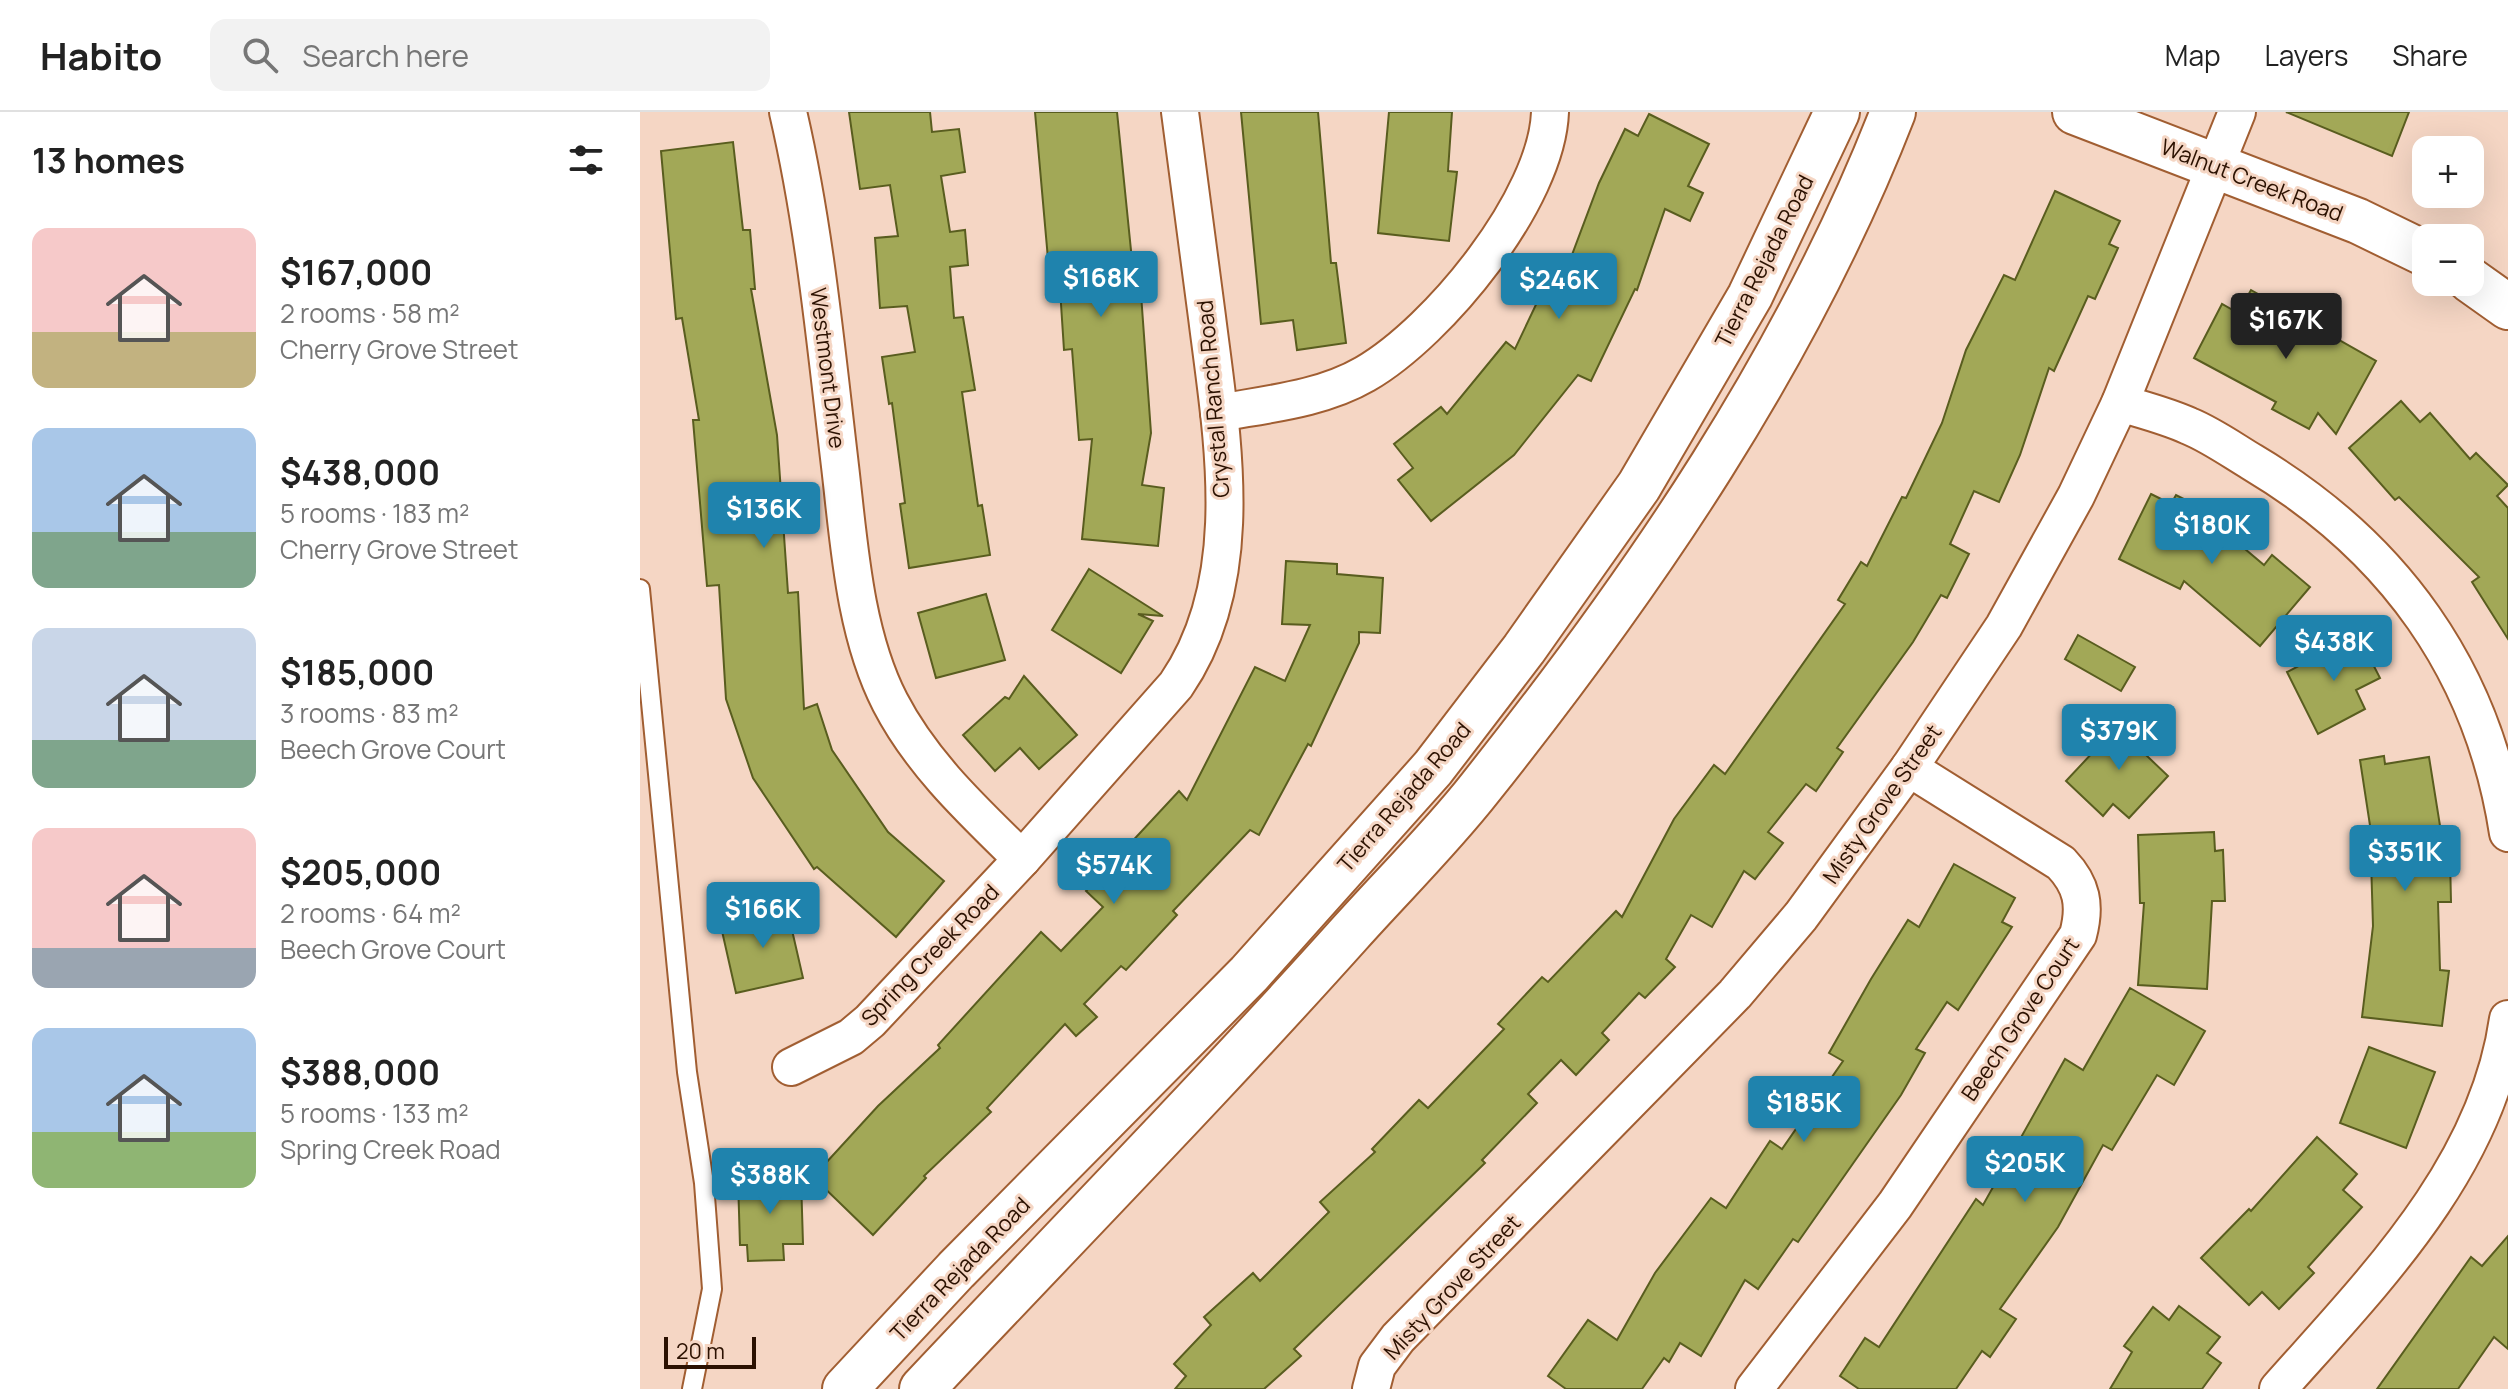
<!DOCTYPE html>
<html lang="en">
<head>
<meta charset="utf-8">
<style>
  body { margin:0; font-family:Manrope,sans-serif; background:#f2f2f2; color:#222; height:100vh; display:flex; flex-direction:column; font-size:30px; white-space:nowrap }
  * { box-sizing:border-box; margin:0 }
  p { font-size:26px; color:#767676 }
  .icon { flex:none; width:44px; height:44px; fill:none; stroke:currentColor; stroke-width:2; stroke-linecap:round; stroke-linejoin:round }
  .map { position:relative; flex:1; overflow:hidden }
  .sheet { display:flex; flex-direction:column; background:#fff; width:640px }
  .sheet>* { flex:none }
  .tools { position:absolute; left:1772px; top:24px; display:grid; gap:16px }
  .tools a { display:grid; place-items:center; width:72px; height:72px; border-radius:16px; background:#fff; box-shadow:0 8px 32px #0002; font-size:40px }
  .scale { position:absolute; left:24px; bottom:20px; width:92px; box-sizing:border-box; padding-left:8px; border:4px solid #2b1101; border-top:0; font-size:22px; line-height:28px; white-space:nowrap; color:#2b1101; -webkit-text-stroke:6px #f5d6c4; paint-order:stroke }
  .price { position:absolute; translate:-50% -68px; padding:0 18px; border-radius:8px; background:#1f83ad; color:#fff; font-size:26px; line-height:52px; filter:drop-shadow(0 2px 4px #0008) }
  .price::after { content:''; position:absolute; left:50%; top:48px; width:24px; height:18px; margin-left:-12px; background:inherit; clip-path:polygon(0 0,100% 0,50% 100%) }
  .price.on { background:#222; color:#fff }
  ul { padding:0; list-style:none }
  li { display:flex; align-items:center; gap:24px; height:200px; padding:0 32px }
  li span { display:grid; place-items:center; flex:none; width:224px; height:160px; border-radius:16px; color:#555 }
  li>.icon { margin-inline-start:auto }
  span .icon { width:96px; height:96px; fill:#fffc; stroke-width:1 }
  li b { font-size:34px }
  h2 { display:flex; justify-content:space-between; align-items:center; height:96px; padding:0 32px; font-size:34px }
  header { display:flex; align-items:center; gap:48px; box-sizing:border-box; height:112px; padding:0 40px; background:#fff; border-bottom:2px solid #e0e0e0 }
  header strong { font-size:38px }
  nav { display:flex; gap:44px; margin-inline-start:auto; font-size:28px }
  .search { width:560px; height:72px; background:#f2f2f2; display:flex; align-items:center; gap:20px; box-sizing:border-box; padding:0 28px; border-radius:16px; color:#767676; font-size:30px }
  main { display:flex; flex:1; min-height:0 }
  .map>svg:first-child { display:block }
  .building { fill:#a2a857; stroke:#595d1f; stroke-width:2 }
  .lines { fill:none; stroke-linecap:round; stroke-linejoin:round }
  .service-casing { stroke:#a15e32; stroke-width:22 }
  .minor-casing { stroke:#a15e32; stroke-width:40 }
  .tertiary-casing { stroke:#a15e32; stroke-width:48 }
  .secondary-casing { stroke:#a15e32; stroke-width:48 }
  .service { stroke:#fff; stroke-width:18 }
  .minor { stroke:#fff; stroke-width:36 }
  .tertiary { stroke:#fff; stroke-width:44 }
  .secondary { stroke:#fff; stroke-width:44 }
  .labels { text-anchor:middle; stroke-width:6; stroke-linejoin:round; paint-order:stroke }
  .street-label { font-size:22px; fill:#2b1101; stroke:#f5d6c4 }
</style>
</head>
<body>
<header>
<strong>Habito</strong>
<div class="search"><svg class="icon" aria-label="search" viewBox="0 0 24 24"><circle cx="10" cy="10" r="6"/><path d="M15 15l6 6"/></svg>Search here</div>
<nav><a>Map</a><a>Layers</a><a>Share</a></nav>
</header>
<main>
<section class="sheet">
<h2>13 homes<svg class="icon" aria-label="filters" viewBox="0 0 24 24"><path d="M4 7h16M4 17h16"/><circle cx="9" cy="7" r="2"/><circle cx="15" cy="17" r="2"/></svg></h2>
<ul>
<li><span style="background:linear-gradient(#f6c9c9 65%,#c2b280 0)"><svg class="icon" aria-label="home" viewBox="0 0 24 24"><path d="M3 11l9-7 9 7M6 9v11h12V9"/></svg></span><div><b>$167,000</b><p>2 rooms · 58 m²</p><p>Cherry Grove Street</p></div></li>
<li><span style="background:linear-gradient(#a9c7e8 65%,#7fa58c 0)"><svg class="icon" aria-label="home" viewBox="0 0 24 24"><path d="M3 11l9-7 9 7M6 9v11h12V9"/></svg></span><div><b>$438,000</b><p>5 rooms · 183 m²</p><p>Cherry Grove Street</p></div></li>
<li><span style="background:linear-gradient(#c9d6e8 70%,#7fa58c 0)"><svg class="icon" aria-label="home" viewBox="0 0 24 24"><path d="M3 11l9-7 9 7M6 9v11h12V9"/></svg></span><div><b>$185,000</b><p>3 rooms · 83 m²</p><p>Beech Grove Court</p></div></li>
<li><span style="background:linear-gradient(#f6c9c9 75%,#9aa5b1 0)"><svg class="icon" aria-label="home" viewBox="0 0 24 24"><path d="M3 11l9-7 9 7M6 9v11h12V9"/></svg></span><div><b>$205,000</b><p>2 rooms · 64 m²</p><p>Beech Grove Court</p></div></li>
<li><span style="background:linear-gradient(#a9c7e8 65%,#8fb573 0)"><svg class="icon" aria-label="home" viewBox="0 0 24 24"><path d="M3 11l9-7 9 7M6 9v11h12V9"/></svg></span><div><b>$388,000</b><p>5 rooms · 133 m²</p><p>Spring Creek Road</p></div></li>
</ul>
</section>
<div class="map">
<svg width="1868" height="1277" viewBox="0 0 1868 1277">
  <rect width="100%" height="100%" fill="#f5d6c4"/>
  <g class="building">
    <path d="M209,0H290L292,20L319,17L325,60L301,64L310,120L325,118L328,153L310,155L314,206L323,205L335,278L322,280L338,394L342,393L350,443L269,456L260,392L265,391L252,291L249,292L242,245L275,240L267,194L240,196L235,126L258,124L250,73L220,77Z"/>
    <path d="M395,0H477L494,168H500L511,321L502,373L524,376L518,434L442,427L452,327L439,328L432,237L424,238L418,146L408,147Z"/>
    <path d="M601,0H678L691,151H696L706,231L657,238L653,208L621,212Z"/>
    <path d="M749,0H812L808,59L817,60L809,129L738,121Z"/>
    <path d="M1646,0H1769L1752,44Z"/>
    <path d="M1009,2L1069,32L1048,74L1063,81L1050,109L1025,97L997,178L995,177L951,269L938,263L874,343L791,409L758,368L773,356L754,332L801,295L807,302L866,230L875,237L901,182L915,188L959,71L985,17L998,24Z"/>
    <path d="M93,30L103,118H110L115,177H111L137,323L148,481L158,480L164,597L177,592L192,638L248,720L304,769L256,825L177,755L174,757L113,666L86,587L79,473L67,474L53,308H59L42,206L36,207L21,39Z"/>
    <path d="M1415,79L1480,109L1469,132L1478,136L1455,187L1448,184L1414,259L1409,256L1380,343L1359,390L1334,379L1310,432L1329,442L1307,486L1301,483L1273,530L1197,636L1203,640L1176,679L1166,672L1128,720L1143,731L1115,767L1104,759L1072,815L1051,803L1026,847L1035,855L1005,886L999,881L962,921L969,928L936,963L921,948L888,982L897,991L842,1048L845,1051L654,1237L661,1244L624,1277H535L546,1264L534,1252L571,1213L564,1205L613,1161L620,1169L689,1100L680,1090L735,1040L732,1037L779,988L788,996L864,917L858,912L902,865L908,870L976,799L982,805L1034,707L1074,653L1085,662L1205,492L1198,488L1221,450L1227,454L1262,385L1266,386L1302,311L1326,238L1364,163L1375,168Z"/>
    <path d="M1611,178L1736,249L1696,322L1678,301L1669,317L1632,297L1636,290L1554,246L1582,192L1598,201Z"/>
    <path d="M1761,289L1780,310L1790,301L1830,347L1836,341L1868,373L1857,384L1868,396V527L1832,470L1839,465L1759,385L1755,388L1709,336Z"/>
    <path d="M1511,382L1531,392L1536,383L1576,403L1573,410L1624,453L1632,443L1670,475L1620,534L1544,469L1540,477L1479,447Z"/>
    <path d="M646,449L697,452V462L743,466L740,521L719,520V531L671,634L668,632L619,723L610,718L533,799L537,803L486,858L481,854L444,892L457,905L436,924L425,912L347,996L351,1000L284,1064L286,1066L233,1123L173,1065L238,994L300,936L298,933L401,820L421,839L463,795L446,779L539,679L547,688L615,555L645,569L670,513L642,512Z"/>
    <path d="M449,457L523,504L498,502L513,509L481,561L412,518Z"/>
    <path d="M346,482L365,548L296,566L278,501Z"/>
    <path d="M1438,523L1495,555L1481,579L1425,547Z"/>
    <path d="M1718,523L1740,566L1716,578L1725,597L1678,622L1647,560Z"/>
    <path d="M384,564L437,623L399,657L380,636L355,659L323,623L365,585L369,587Z"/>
    <path d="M1485,606L1515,635L1507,644L1528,664L1489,706L1473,692L1463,704L1426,669Z"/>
    <path d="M1744,644L1745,652L1789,645L1805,745H1810L1811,790H1798L1800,858L1809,859L1802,914L1722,905L1733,814L1731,747L1735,746L1720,648Z"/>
    <path d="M1574,720L1575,739L1583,738L1585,789H1572L1567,877L1498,873L1504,791H1500L1498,723Z"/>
    <path d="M1314,752L1375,786L1362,810L1372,815L1318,898L1307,890L1276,937L1285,941L1261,983L1158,1130L1153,1127L1118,1177L1105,1168L1061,1244L1040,1231L1029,1250L1024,1246L1002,1277H926L908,1264L948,1208L977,1228L1015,1161L1071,1086L1086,1096L1130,1029L1142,1037L1203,949L1189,941L1231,867L1268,808L1279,815Z"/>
    <path d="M146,792L163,866L96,881L82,819L104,814L101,802Z"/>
    <path d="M1490,876L1565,919L1534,973L1517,963L1472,1038L1463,1033L1418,1115L1360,1197L1376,1207L1350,1245L1342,1239L1316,1277H1219L1200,1264L1225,1226L1239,1235L1336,1087L1343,1093L1425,947L1443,958Z"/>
    <path d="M1729,935L1795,960L1766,1036L1700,1011Z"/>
    <path d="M1677,1025L1717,1062L1703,1078L1722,1095L1668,1155L1674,1161L1639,1197L1622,1180L1609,1193L1561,1146L1609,1097L1611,1099Z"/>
    <path d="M161,1066L163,1132H143L144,1148L108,1149L107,1133H100L98,1067Z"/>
    <path d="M1868,1124V1237L1854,1225L1818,1277H1737L1831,1145L1842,1154Z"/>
    <path d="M1539,1194L1580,1225L1567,1241L1581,1251L1562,1277H1470L1492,1240L1484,1234L1513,1195L1529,1208Z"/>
  </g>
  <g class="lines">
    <g class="service-casing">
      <path id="service" d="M0,477L47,960L64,1071L72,1177L52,1277"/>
    </g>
    <g class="minor-casing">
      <g id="minor">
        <path d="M148,0C175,116 186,236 200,354C209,430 214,520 250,590C282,652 333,699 382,747"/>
        <path d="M1480,291C1503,298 1527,304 1549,314C1571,323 1592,338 1612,350C1753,434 1843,558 1868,721"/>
        <path d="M579,301C628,292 682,287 725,262C799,219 907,87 910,0"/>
        <path d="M151,955L211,925L230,909L382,747L536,573C609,467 582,325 567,205C558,137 549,68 540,0"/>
        <path d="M731,1277L737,1254L758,1226L1095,882L1161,804L1269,656L1364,514L1436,384L1480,291L1597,0"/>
        <path d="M1114,1277L1255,1093L1438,823C1446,793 1442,773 1421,751L1269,656"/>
        <path d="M1638,1277C1733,1170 1847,1056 1868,907"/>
      </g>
    </g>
    <g class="tertiary-casing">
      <g id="tertiary">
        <path d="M1435,0L1718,109L1786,142"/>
        <path d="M1830,168L1868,195"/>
      </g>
    </g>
    <g class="secondary-casing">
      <g id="secondary">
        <path d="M205,1277L316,1158L609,862L793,656L884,537L999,374L1110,184L1197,0"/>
        <path d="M282,1277C425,1125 571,976 710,821C753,773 800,727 840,676C1004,470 1157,247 1253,0"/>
      </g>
    </g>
    <use href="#service" class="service"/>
    <use href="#minor" class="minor"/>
    <use href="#tertiary" class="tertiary"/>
    <use href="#secondary" class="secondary"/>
  </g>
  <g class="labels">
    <g class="street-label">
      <text transform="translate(1612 68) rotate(21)" y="8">Walnut Creek Road</text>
      <text transform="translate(1124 149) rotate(-63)" y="8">Tierra Rejada Road</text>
      <text transform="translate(188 256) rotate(83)" y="8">Westmont Drive</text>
      <text transform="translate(573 287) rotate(-95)" y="8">Crystal Ranch Road</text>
      <text transform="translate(764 685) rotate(-49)" y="8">Tierra Rejada Road</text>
      <text transform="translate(1242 692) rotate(-55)" y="8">Misty Grove Street</text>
      <text transform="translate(290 843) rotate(-46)" y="8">Spring Creek Road</text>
      <text transform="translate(1380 907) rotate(-56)" y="8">Beech Grove Court</text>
      <text transform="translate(320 1157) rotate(-46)" y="8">Tierra Rejada Road</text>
      <text transform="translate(812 1175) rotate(-47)" y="8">Misty Grove Street</text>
    </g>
  </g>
</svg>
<div class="tools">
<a>+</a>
<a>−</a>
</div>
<div class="scale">20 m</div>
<b class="price" style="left:461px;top:207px">$168K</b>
<b class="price" style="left:919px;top:209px">$246K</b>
<b class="price on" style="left:1646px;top:249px">$167K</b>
<b class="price" style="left:124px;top:438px">$136K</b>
<b class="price" style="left:1572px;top:454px">$180K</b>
<b class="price" style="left:1694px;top:571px">$438K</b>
<b class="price" style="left:1479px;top:660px">$379K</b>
<b class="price" style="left:1765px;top:781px">$351K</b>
<b class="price" style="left:474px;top:794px">$574K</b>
<b class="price" style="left:123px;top:838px">$166K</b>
<b class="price" style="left:1164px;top:1032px">$185K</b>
<b class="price" style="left:1385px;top:1092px">$205K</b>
<b class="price" style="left:130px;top:1104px">$388K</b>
</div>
</main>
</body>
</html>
